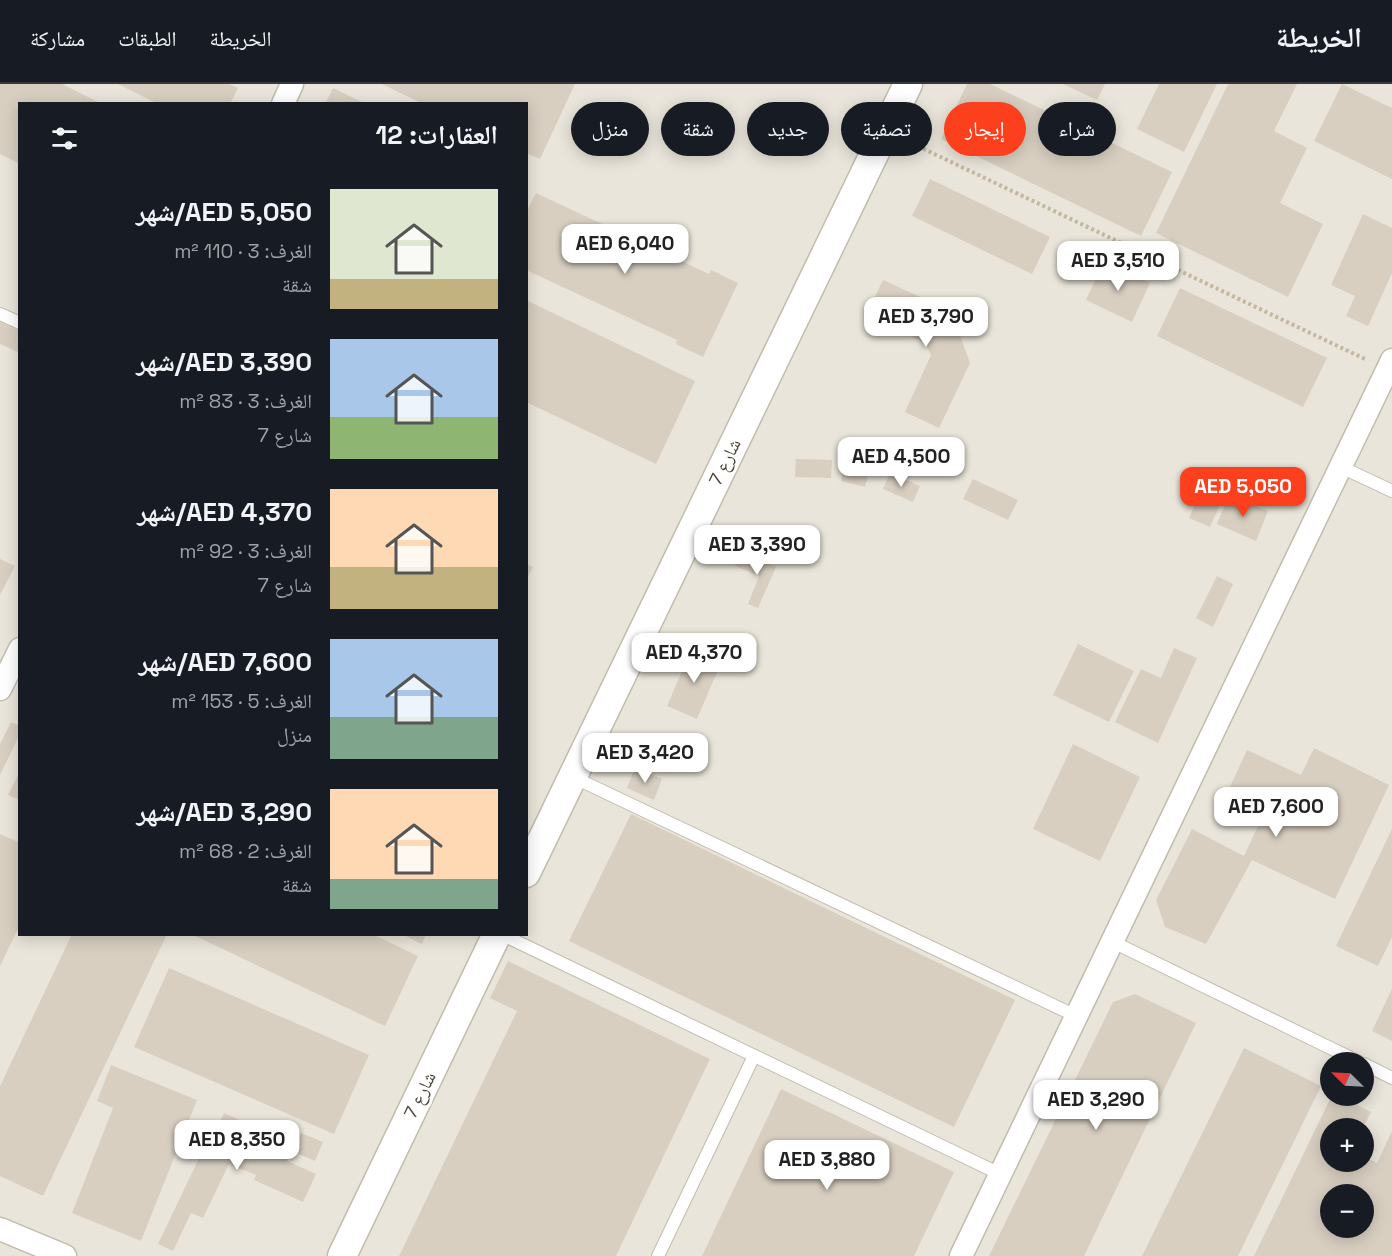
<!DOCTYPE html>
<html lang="ar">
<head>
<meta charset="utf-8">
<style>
  body { margin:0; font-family:"Space Grotesk","Noto Naskh Arabic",sans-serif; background:#20242c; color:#f1f3f6; direction:rtl; height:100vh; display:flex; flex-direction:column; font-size:22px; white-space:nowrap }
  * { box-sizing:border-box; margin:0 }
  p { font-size:20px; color:#9ea1a6 }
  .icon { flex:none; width:33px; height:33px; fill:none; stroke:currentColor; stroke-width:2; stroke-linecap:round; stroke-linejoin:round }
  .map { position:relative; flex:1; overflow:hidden; direction:ltr }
  .panel { position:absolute; left:18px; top:18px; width:510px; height:834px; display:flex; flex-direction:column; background:#171b24; border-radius:0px; box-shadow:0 3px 15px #0003; direction:rtl }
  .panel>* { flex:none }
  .banner { position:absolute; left:546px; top:18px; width:570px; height:54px; direction:rtl; display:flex; gap:12px }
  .needle { width:39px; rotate:294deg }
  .buttons { position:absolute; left:1320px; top:968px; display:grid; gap:12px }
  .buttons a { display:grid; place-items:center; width:54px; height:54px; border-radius:50%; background:#171b24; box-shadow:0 3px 15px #0003; font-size:30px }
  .price { position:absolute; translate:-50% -51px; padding:0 14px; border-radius:12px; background:#fff; color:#222; font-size:20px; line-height:39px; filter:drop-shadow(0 2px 3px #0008) }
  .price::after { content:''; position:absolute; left:50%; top:36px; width:18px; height:14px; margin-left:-9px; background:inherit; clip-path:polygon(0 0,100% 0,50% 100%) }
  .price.active { background:#fc3f1d; color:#fff }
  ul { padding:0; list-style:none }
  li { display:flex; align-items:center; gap:18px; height:150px; padding:0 30px }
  li span { display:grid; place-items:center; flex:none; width:168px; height:120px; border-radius:0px; color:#555 }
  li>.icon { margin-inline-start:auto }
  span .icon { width:72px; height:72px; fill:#fffc; stroke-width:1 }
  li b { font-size:26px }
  h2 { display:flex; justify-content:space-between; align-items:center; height:72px; padding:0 30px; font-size:26px }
  .tag { padding:0 21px; border-radius:27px; background:#171b24; box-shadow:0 3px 15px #0003; font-size:21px; line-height:54px }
  .tag.active { background:#fc3f1d; color:#fff }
  header { display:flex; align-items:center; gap:36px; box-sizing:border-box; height:84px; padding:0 30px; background:#171b24; border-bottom:2px solid #363941 }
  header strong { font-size:28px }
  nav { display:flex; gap:33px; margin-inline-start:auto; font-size:21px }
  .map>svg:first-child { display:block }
  .residential { fill:#eae5da; fill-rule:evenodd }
  .building { fill:#d8cfc1; fill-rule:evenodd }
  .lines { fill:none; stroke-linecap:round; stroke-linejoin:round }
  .service-casing { stroke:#c2bbae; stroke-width:14 }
  .minor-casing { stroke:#c2bbae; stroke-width:25 }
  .tertiary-casing { stroke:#c2bbae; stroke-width:31 }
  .path { stroke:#c4b79f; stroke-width:4; stroke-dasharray:3 3; stroke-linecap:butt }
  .service { stroke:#fff; stroke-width:12 }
  .minor { stroke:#fff; stroke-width:22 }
  .tertiary { stroke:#fff; stroke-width:28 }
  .labels { text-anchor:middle; stroke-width:6; stroke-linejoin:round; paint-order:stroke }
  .street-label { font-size:18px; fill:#4b4439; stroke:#fff }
</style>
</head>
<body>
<header>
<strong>الخريطة</strong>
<nav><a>الخريطة</a><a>الطبقات</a><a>مشاركة</a></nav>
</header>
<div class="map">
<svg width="1392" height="1172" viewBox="0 0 1392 1172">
  <rect width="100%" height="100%" fill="#f6f3ec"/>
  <path class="residential" d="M0,0H1392V1172H0ZM20,20H526V850H20ZM1330,978H1364V1011H1330ZM1330,1044H1364V1077H1330ZM1330,1110H1364V1143H1330Z"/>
  <g class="building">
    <path d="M0,0H62L102,20H20V80L0,70Z"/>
    <path d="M118,0H229L238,4L230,20H158Z"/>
    <path d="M382,0H575L540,75L526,69V20H423Z"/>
    <path d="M967,0H990L1172,88L1141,152L941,55Z"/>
    <path d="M1063,0H1105L1097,16Z"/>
    <path d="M1159,0H1217L1184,68L1137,45Z"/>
    <path d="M1228,0H1297L1274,47L1307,64L1280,119L1323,140L1288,213L1156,149Z"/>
    <path d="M1342,0L1392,24V95L1314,57Z"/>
    <path d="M333,4L366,20H325Z"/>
    <path d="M930,95L1050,153L1032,190L912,132Z"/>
    <path d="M536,109L709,190L711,186L738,199L703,273L676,260L677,256L526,186V129Z"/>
    <path d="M1363,130L1392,144V189L1368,242L1346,232L1355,212L1331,201Z"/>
    <path d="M1104,177L1150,199L1132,238L1086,216Z"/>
    <path d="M883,196L951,227L970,279L939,344L905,328L931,271L925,259L866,231Z"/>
    <path d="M1180,204L1327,274L1303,323L1157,252Z"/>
    <path d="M526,216L695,297L656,380L526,318Z"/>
    <path d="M0,238L20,247V269L0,260Z"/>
    <path d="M796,375L832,376L831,394L795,393Z"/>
    <path d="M844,381L869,386L865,403L841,397Z"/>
    <path d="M890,389L920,402L913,418L883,405Z"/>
    <path d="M973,395L1018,416L1008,436L963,415Z"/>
    <path d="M1206,396L1227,405L1210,443L1189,434Z"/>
    <path d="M1229,411L1268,427L1256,457L1217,440Z"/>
    <path d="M741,468L776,483L758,524L748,520L759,492L735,482Z"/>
    <path d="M0,475L15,482L0,511Z"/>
    <path d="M526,480L533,483L526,496Z"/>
    <path d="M1217,492L1233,500L1213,543L1196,534Z"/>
    <path d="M1078,560L1134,587L1109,638L1053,611Z"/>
    <path d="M1174,564L1197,574L1158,659L1115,638L1141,585L1161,594Z"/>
    <path d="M691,566L721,579L697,635L667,622Z"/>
    <path d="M11,638L20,642V650L0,691V660Z"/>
    <path d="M1073,660L1140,693L1100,777L1033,745Z"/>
    <path d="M1314,664L1389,701L1335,815L1252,776L1206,860L1165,843L1156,816L1192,745L1244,772L1265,727L1227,709L1247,666L1301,691Z"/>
    <path d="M635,684L662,695L654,716L627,704Z"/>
    <path d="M20,687V716L8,711Z"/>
    <path d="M631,730L1015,916L954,1043L569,857Z"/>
    <path d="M1392,745V853L1378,882L1336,862Z"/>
    <path d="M0,750L20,759V841L0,882Z"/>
    <path d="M72,850H167L43,1112L0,1092V1002Z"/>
    <path d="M191,850H372L418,872L385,942Z"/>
    <path d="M408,850H426L422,860L407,853Z"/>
    <path d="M508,877L710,975L616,1172H399L517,927L490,914Z"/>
    <path d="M169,884L369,971L334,1050L134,963Z"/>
    <path d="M1392,905V957L1372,947Z"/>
    <path d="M1135,910L1196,939L1084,1172H989L1113,918Z"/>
    <path d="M1244,964L1321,1002L1238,1172H1142Z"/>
    <path d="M111,981L197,1016L141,1157L72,1129L113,1024L97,1017Z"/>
    <path d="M781,1005L954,1088L914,1172H702Z"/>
    <path d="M1332,1011H1337L1371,1028L1363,1044H1330V1077H1364V1073L1377,1079L1392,1047V1172H1254ZM1330,1110H1364V1143H1330Z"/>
    <path d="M224,1029L294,1060L287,1077L316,1090L303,1118L254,1096L256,1091L229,1080L203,1134L191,1129L173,1167L158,1160L202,1068L206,1069Z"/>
    <path d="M301,1049L323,1058L315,1077L294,1068Z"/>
  </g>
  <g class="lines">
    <g class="service-casing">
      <g id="service">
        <path d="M0,230L20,239"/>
        <path d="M1341,383L1392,407"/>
        <path d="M573,693L1076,932"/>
        <path d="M501,850L1000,1090"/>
        <path d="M1113,858L1359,978"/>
        <path d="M1364,980L1392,994"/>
        <path d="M658,1172L754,972"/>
      </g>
    </g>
    <g class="minor-casing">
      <g id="minor">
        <path d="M283,20L292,0"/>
        <path d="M0,605L20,565"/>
        <path d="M0,1145L65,1172"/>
        <path d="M961,1172L1392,276"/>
      </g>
    </g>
    <g class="tertiary-casing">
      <g id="tertiary">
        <path d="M526,789L908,0"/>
        <path d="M342,1172L497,850"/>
      </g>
    </g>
    <path class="path" d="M907,57L1367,276"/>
    <use href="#service" class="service"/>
    <use href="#minor" class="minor"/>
    <use href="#tertiary" class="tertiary"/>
  </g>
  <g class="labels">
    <g class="street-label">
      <text transform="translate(725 378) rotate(-64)" y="6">شارع 7</text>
      <text transform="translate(420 1011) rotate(-64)" y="6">شارع 7</text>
    </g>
  </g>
</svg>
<div class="buttons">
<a><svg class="needle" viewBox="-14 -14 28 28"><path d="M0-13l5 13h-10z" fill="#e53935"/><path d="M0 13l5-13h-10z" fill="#9ea1a6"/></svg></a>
<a>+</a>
<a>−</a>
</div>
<b class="price" style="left:625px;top:191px">AED 6,040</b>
<b class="price" style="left:1118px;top:208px">AED 3,510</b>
<b class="price" style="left:926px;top:264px">AED 3,790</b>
<b class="price" style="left:901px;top:404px">AED 4,500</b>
<b class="price active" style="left:1243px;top:434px">AED 5,050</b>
<b class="price" style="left:757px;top:492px">AED 3,390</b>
<b class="price" style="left:694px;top:600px">AED 4,370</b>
<b class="price" style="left:645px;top:700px">AED 3,420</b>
<b class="price" style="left:1276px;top:754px">AED 7,600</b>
<b class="price" style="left:1096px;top:1047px">AED 3,290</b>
<b class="price" style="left:237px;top:1087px">AED 8,350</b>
<b class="price" style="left:827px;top:1107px">AED 3,880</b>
<div class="banner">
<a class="tag">شراء</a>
<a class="tag active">إيجار</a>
<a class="tag">تصفية</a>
<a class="tag">جديد</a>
<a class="tag">شقة</a>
<a class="tag">منزل</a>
</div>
<section class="panel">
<h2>العقارات: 12<svg class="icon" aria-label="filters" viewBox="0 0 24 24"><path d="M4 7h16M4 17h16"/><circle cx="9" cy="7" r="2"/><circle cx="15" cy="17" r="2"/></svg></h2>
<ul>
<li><span style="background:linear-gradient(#dfe7d0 75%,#c2b280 0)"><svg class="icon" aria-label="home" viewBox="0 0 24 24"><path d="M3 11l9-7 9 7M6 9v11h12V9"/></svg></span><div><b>AED 5,050/شهر</b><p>الغرف: 3 · 110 m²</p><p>شقة</p></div></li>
<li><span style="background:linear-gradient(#a9c7e8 65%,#8fb573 0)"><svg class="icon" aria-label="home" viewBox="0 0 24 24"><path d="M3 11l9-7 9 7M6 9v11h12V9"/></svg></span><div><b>AED 3,390/شهر</b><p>الغرف: 3 · 83 m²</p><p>شارع 7</p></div></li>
<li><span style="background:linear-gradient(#ffd9b3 65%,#c2b280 0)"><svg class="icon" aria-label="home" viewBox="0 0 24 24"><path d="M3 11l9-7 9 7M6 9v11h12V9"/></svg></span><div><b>AED 4,370/شهر</b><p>الغرف: 3 · 92 m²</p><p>شارع 7</p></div></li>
<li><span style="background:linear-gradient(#a9c7e8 65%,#7fa58c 0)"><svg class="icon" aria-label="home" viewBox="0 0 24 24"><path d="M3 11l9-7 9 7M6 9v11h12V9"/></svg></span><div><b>AED 7,600/شهر</b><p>الغرف: 5 · 153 m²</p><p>منزل</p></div></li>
<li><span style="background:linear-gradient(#ffd9b3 75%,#7fa58c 0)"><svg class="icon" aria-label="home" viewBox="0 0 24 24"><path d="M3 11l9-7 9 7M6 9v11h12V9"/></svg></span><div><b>AED 3,290/شهر</b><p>الغرف: 2 · 68 m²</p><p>شقة</p></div></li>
</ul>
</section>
</div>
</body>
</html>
